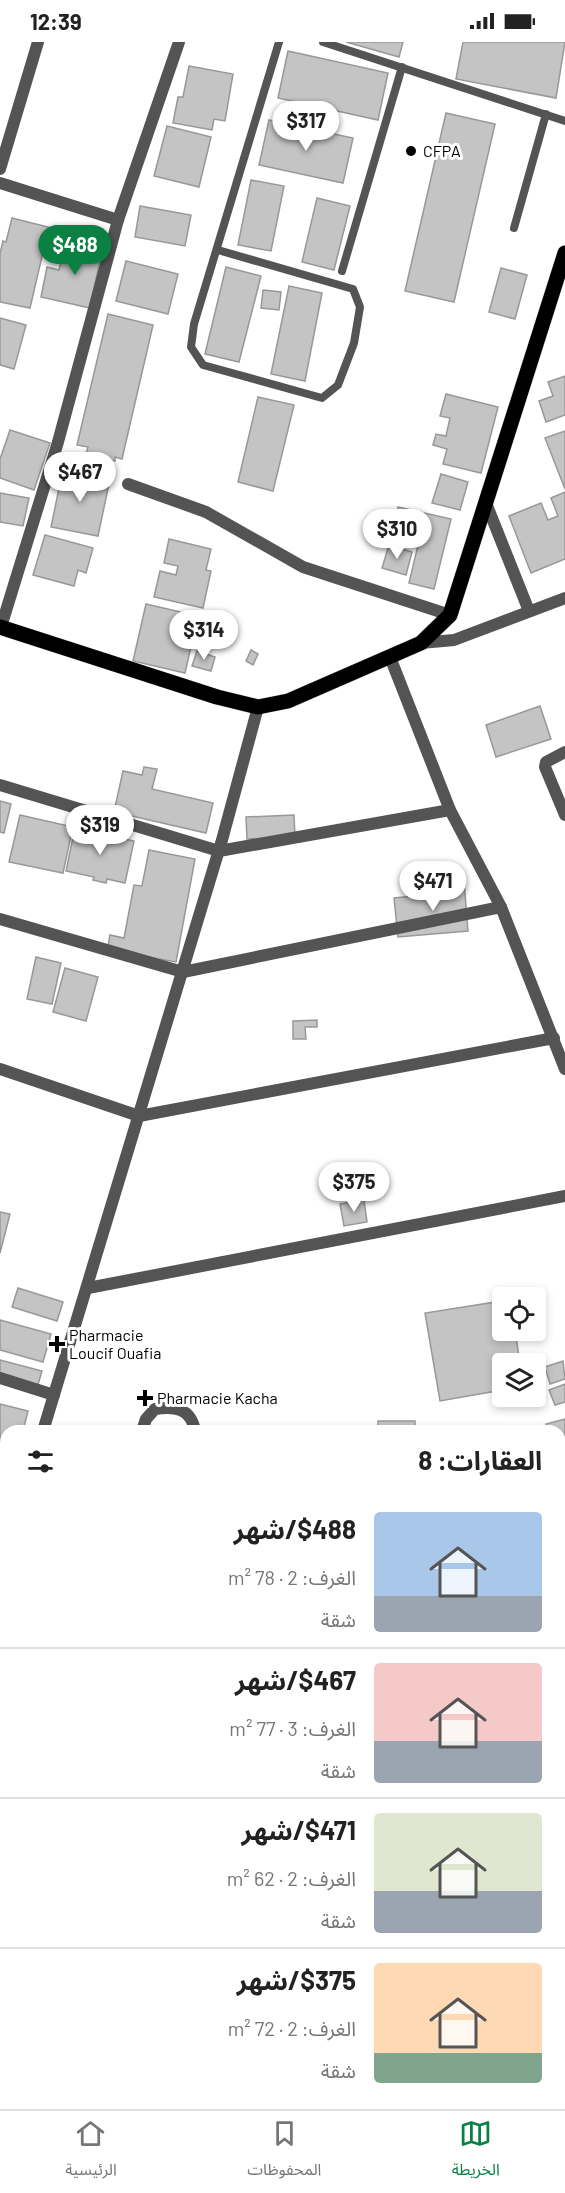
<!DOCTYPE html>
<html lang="ar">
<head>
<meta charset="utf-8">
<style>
  body { margin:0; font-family:Barlow,"Noto Sans Arabic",sans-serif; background:#f2f2f2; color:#222; direction:rtl; height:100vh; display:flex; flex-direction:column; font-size:22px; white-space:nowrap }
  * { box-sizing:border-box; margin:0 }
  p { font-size:20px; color:#767676 }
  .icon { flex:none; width:33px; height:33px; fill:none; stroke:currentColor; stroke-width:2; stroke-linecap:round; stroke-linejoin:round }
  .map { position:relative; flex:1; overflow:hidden; direction:ltr }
  .side { position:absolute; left:0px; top:1383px; width:566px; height:684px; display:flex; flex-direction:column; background:#fff; border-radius:18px 18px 0 0; box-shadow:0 3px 9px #0003; direction:rtl }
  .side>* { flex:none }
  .tools { position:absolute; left:492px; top:1245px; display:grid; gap:12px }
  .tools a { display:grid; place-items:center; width:54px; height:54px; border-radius:6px; background:#fff; box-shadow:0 3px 9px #0003; font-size:30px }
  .price { position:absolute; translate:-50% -51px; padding:0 14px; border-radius:21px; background:#fff; color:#222; font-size:20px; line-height:39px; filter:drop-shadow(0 2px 3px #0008) }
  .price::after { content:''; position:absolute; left:50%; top:36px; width:18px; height:14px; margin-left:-9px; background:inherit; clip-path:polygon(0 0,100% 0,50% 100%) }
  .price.active { background:#0b8043; color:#fff }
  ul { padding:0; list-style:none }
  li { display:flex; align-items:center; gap:18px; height:150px; padding:0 24px }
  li+li { border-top:2px solid #e0e0e0 }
  li span { display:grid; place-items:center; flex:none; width:168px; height:120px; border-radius:6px; color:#555 }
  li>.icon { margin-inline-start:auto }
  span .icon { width:72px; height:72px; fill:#fffc; stroke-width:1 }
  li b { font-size:26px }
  h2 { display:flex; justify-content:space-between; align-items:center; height:72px; padding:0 24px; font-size:26px }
  .status { display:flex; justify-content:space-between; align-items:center; height:42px; padding:0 30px; background:#fff; direction:ltr }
  .status svg { height:16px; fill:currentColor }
  .menu { display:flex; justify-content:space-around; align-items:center; height:84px; border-top:2px solid #e0e0e0; background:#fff; font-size:16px; color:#767676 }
  .menu a { display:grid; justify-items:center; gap:3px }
  .menu .active { color:#0b8043 }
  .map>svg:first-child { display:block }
  .building { fill:#c4c4c4; stroke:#989898; stroke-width:1.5 }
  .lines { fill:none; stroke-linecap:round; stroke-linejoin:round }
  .primary-casing { stroke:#dbdbdb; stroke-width:16 }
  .service { stroke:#545454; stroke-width:8 }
  .minor { stroke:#545454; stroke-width:12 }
  .primary { stroke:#000; stroke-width:15 }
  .poi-dot { fill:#000; stroke:#fff; stroke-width:2 }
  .labels { text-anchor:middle; stroke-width:6; stroke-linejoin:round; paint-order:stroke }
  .poi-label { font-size:16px; fill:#000; stroke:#fff; text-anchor:start }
</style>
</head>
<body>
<div class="status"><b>12:39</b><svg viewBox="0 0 49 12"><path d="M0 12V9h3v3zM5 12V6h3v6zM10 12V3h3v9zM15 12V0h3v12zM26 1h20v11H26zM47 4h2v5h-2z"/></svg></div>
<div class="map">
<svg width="565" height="2067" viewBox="0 0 565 2067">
  <rect width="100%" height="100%" fill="#fff"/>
  <g class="building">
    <path d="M346,0H403L399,15Z"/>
    <path d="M463,0H565L556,56L456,37Z"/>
    <path d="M288,9L388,31L378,78L278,56Z"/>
    <path d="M189,24L233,32L225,79L214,77L212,88L173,81L178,55H183Z"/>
    <path d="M446,71L495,82L454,260L405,249Z"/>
    <path d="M269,78L353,96L343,141L259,123Z"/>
    <path d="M167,84L211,95L199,145L154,134Z"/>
    <path d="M251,138L284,144L271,209L238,203Z"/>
    <path d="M317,156L350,164L334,228L302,220Z"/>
    <path d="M140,164L191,173L185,204L135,195Z"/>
    <path d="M12,176L76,192L71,212L44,206L30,266L0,260V211L3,199L6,200Z"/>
    <path d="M79,198L103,203L90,266L41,255L47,225L59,228L62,214L74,217Z"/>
    <path d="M126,219L178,232L168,272L116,259Z"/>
    <path d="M226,225L261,234L239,320L205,312Z"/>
    <path d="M501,226L527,233L515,277L489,270Z"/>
    <path d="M289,244L322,251L305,339L271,332Z"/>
    <path d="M263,248L281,250L279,268L261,266Z"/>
    <path d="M108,272L153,283L122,417L115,415V419L86,412L88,405L77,403Z"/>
    <path d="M0,276L26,283L14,327L0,323Z"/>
    <path d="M565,334V373L546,380L539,359L553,354L548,340Z"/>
    <path d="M446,352L498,365L481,431L443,422L447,407L433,403L436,392L446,394L450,376L440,374Z"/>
    <path d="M258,355L294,363L273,449L238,440Z"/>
    <path d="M10,388L50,401L34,448L0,436V417Z"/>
    <path d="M565,389V447L545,396Z"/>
    <path d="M63,427L110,437L98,494L51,485Z"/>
    <path d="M441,432L468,440L460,468L432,461Z"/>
    <path d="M565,450V517L531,531L509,474L541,461L548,478L558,474L551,456Z"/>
    <path d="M0,451L29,456L23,484L0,480Z"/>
    <path d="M398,465L451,477L434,547L409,541L419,499L392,493Z"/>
    <path d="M45,493L93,506L86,531L78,528L74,544L33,533Z"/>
    <path d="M169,497L211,507L206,528L211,529L203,566L154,555L160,529L176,533L178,524L164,521Z"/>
    <path d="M389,503L412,510L406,533L382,526Z"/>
    <path d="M146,562L198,574L185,631L133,619Z"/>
    <path d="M251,608L258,612L253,623L246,619Z"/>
    <path d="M197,609L215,615L211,629L192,624Z"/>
    <path d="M540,664L551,697L496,715L486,683Z"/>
    <path d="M144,725L157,727L152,747L213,761L206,791L114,770L123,729L142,733Z"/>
    <path d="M0,759L11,762L4,791L0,790Z"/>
    <path d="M20,773L73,785L63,831L9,820Z"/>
    <path d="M294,773L295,795L247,797L246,775Z"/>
    <path d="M75,786L134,799L125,841L107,837L106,841L93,838L94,835L66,829Z"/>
    <path d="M149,808L195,817L176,920L120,910L108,904L110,893L124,896L134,843L142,844Z"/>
    <path d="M464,839L468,889L398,895L394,856L436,852L435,841Z"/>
    <path d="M36,915L61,921L52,962L27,957Z"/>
    <path d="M65,926L98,935L86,979L53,970Z"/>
    <path d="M317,978V985H305L306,997H293V979Z"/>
    <path d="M364,1158L367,1180L344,1184L340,1162Z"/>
    <path d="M0,1170L10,1172L0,1211Z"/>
    <path d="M18,1246L63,1260L57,1279L12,1265Z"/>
    <path d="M502,1259V1288H515L520,1321L531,1319V1322H502V1348L440,1359L425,1271Z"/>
    <path d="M0,1278L51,1292L43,1320L0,1308Z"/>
    <path d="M0,1318L42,1329L37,1346L0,1336Z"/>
    <path d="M563,1319L565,1337L550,1342L545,1325Z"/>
    <path d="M565,1342V1360L555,1363L549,1348Z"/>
    <path d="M0,1362L28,1369L23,1389H6V1455L0,1479Z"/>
    <path d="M565,1377V1441L561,1442L560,1389H548L546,1382Z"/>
    <rect x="378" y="1379" width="37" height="10"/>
    <path d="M562,1981L565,1987V2005L560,2008V1982Z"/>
    <path d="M279,2061H297L300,2067H265Z"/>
    <path d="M314,2061H372L375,2067H317Z"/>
  </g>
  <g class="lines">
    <g class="primary-casing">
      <g id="primary">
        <path d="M0,585L217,655L258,665L288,659L421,601L450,573L565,211"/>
        <path d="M560,1859L565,1858"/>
        <path d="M145,2067L156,2061"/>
      </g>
    </g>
    <g class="service">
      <path d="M323,0L565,79"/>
      <path d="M514,186L546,72"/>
      <path d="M218,208L353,247L360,265L354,301L338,343L322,356L203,323L191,305L194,282L279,0"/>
      <path d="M342,229L402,25"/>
    </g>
    <g class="minor">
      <path d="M0,127L38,0"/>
      <path d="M0,141L118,178"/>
      <path d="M128,442L206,470L303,525L450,573"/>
      <path d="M486,461L529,569"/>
      <path d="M1,585L58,400L118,178L179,0"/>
      <path d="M421,601L454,598L565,556"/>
      <path d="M390,615L450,768L501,865L565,1027"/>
      <path d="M565,710L546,720L545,725L565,773"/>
      <path d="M0,743L219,809L450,768"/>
      <path d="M0,877L183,930L501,865"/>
      <path d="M0,1027L139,1074L554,996"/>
      <path d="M88,1246L565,1154"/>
      <path d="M0,1336L54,1353"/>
      <path d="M43,1389L222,798L258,665"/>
      <path d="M142,1389L146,1377L155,1367C175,1364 191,1366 195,1389"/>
      <path d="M0,1531L6,1510"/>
      <path d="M0,1660L6,1662"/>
      <path d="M560,1675L565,1674"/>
      <path d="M560,1910L565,1921"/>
      <path d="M0,1941L6,1938"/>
      <path d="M560,2042L565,2039"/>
      <path d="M512,2067L524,2061"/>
    </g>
    <use href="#primary" class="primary"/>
  </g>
  <g class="poi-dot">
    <circle cx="411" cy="109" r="6"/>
    <path d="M54 1293h6v6h6v6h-6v6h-6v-6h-6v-6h6z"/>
    <path d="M142 1347h6v6h6v6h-6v6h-6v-6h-6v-6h6z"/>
  </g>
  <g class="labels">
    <g class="poi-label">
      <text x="423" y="115">CFPA</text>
      <text x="69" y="1299">Pharmacie<tspan x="69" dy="18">Loucif Ouafia</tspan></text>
      <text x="157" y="1362">Pharmacie Kacha</text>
    </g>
  </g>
</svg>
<div class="tools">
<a><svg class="icon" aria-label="locate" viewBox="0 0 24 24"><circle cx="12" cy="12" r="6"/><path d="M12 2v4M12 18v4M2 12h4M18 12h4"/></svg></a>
<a><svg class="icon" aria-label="layers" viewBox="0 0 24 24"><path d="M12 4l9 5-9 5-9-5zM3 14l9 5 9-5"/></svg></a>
</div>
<b class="price" style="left:306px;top:110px">$317</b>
<b class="price active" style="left:75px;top:234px">$488</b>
<b class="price" style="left:80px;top:461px">$467</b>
<b class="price" style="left:397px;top:518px">$310</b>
<b class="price" style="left:204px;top:619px">$314</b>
<b class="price" style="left:100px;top:814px">$319</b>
<b class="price" style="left:433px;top:870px">$471</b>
<b class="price" style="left:354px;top:1171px">$375</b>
<section class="side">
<h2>العقارات: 8<svg class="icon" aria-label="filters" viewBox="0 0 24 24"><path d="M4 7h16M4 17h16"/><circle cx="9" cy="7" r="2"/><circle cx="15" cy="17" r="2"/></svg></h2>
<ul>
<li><span style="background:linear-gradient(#a9c7e8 70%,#9aa5b1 0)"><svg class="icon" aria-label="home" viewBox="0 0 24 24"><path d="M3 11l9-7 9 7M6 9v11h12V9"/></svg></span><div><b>$488/شهر</b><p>الغرف: 2 · 78 m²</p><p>شقة</p></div></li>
<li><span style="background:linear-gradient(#f6c9c9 65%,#9aa5b1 0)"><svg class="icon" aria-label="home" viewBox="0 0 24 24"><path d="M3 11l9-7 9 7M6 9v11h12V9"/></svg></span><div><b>$467/شهر</b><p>الغرف: 3 · 77 m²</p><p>شقة</p></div></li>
<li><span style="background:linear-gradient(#dfe7d0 65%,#9aa5b1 0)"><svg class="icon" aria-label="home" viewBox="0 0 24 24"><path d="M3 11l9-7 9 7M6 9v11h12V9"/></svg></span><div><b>$471/شهر</b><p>الغرف: 2 · 62 m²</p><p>شقة</p></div></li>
<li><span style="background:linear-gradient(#ffd9b3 75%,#7fa58c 0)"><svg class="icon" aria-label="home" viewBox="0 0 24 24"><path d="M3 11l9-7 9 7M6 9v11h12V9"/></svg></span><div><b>$375/شهر</b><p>الغرف: 2 · 72 m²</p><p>شقة</p></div></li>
</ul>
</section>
</div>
<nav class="menu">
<a class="active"><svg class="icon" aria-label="map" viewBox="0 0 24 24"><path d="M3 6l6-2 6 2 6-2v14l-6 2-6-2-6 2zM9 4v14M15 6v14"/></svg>الخريطة</a>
<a><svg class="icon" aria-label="saved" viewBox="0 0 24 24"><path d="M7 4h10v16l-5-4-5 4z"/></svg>المحفوظات</a>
<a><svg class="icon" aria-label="home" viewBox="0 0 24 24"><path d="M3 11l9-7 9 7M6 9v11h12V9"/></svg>الرئيسية</a>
</nav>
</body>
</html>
